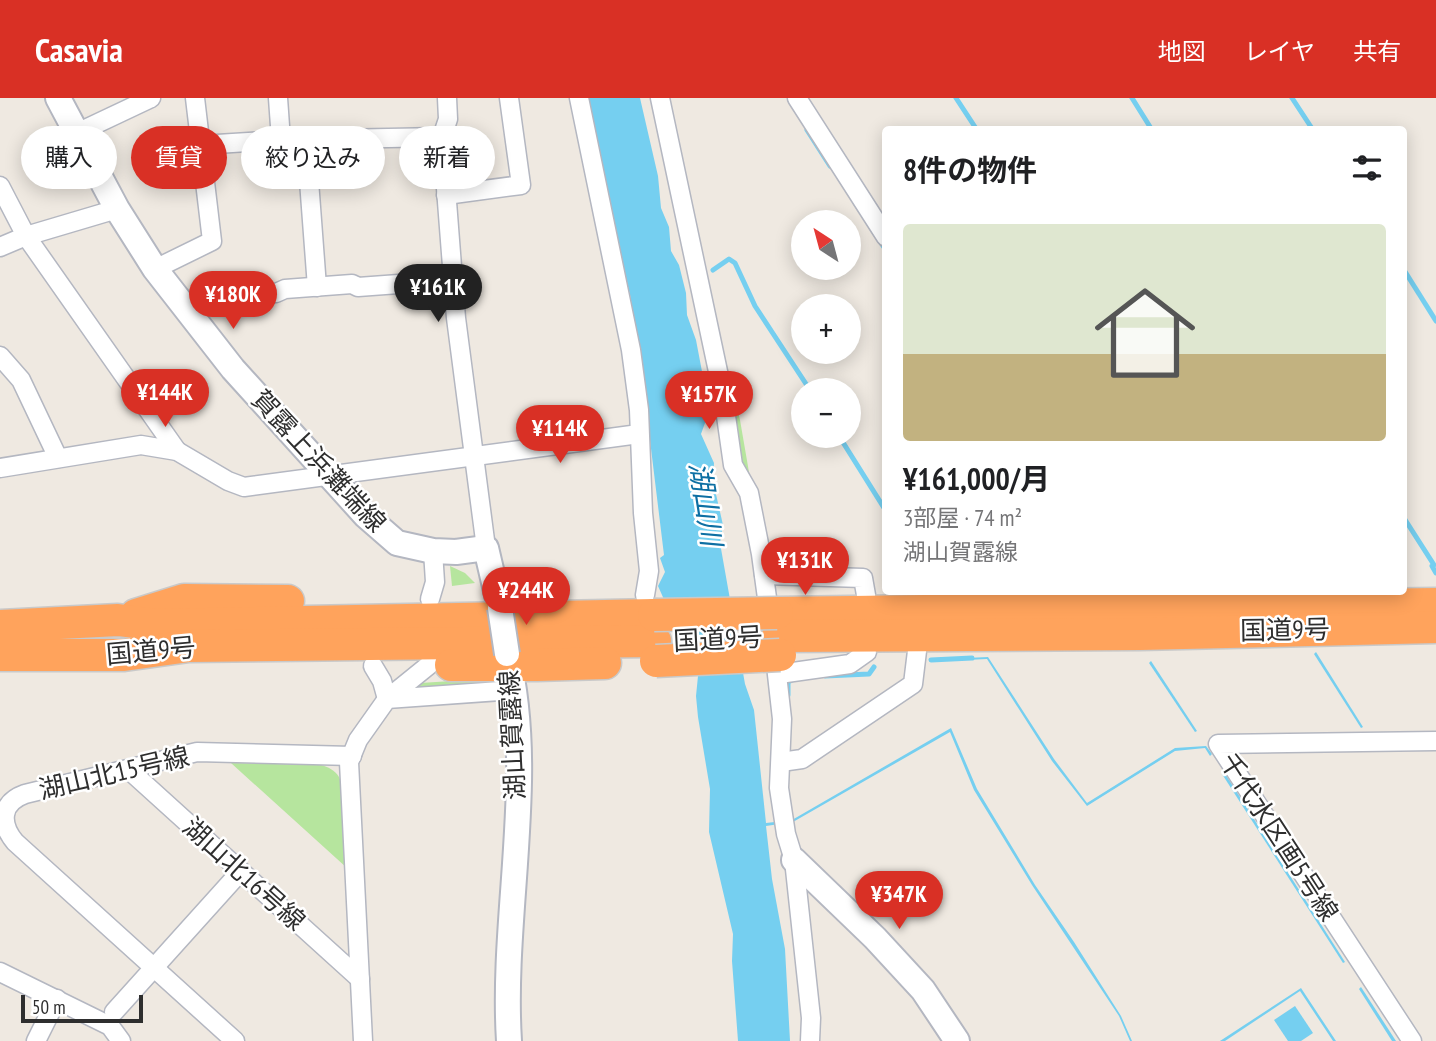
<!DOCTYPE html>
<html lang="ja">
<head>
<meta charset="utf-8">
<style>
  body { margin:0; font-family:"PT Sans Narrow","Noto Sans JP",sans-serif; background:#f2f2f2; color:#202124; height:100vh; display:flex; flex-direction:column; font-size:26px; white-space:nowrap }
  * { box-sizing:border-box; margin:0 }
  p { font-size:23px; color:#757577 }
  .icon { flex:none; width:38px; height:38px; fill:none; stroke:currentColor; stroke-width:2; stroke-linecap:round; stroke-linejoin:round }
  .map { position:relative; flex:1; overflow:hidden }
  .details { position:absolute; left:882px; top:28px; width:525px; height:469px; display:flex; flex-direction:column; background:#fff; border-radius:7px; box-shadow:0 4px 18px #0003 }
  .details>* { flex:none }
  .top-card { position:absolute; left:21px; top:28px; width:665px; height:63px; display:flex; gap:14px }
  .needle { width:46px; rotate:324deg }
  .fabs { position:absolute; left:791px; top:112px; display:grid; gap:14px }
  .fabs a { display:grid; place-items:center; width:70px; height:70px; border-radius:50%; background:#fff; box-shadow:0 4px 18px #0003; font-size:35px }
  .scale { position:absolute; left:21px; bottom:18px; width:122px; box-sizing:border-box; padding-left:7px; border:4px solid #2e2e2e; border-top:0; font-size:19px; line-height:24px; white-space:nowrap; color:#2e2e2e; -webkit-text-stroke:5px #fff; paint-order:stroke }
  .price { position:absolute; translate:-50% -60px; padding:0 16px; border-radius:24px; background:#d93025; color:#fff; font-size:23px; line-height:46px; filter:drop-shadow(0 2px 4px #0008) }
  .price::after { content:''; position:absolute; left:50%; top:42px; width:21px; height:16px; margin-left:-10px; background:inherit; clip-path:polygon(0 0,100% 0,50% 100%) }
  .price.current { background:#222; color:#fff }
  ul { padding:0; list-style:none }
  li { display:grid; align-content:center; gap:14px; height:371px; padding:0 21px }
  li span { display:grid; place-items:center; height:217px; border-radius:7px; color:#555 }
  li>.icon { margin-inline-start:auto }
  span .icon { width:126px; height:126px; fill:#fffc; stroke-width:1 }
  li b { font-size:30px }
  h2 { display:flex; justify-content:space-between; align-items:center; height:84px; padding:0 21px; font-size:30px }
  .tag { padding:0 24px; border-radius:32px; background:#fff; box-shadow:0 4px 18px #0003; font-size:24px; line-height:63px }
  .tag.current { background:#d93025; color:#fff }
  header { display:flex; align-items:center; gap:42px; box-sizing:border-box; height:98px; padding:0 35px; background:#d93025; color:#fff }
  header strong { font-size:33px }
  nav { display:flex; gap:38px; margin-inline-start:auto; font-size:24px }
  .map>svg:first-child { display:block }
  .green { fill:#b6e59e }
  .water { fill:#75cff0 }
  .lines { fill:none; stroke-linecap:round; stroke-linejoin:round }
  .stream { stroke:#75cff0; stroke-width:5 }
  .street-casing { stroke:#b4b7c1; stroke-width:21 }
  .secondary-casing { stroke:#b4b7c1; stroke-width:28 }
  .highway-casing { stroke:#c9c9c9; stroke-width:35 }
  .street { stroke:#fff; stroke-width:18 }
  .secondary { stroke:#fff; stroke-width:24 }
  .highway { stroke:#ffa35c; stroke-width:32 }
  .secondary-bridge-casing { stroke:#b4b7c1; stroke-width:28; stroke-linecap:butt }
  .highway-bridge-casing { stroke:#c9c9c9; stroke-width:35; stroke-linecap:butt }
  .secondary-bridge { stroke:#fff; stroke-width:24 }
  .highway-bridge { stroke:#ffa35c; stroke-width:32 }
  .labels { text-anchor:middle; stroke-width:5; stroke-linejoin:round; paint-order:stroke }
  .street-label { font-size:26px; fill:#2e2e2e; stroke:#fff }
  .water-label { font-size:28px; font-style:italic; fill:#0d6fa3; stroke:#fff }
</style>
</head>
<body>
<header>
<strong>Casavia</strong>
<nav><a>地図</a><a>レイヤ</a><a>共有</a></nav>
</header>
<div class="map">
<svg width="1436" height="943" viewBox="0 0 1436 943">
  <rect width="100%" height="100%" fill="#efe9e1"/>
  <g class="green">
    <path d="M720,238L740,322L750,380L758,396L738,364Z"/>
    <path d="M450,468L465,475L475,485L452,488Z"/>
    <path d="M484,581V586L415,591L420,585Z"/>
    <path d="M231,665L321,667C328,669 335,672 339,679C348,695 346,750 347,770Z"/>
  </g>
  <g class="water">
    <path d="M589,0H640L658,78L661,110L669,129L671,153L679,167L686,195L687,217L696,242L708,305L709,314L701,336L714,365L713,383L723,427L720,445L745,586L754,612L766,725L792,722L951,630L977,691L1035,787L1074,844L1121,918L1132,943H1130L1119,918L1032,787L974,692L950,634L793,724L766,728L772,781L785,851L790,943H738L732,863L733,836L709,734L710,691L698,619L696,598L698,578L658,488L665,474L660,460L664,457L638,244L630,197L604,86Z"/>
    <path d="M1316,554L1363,629L1361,630L1314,556Z"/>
    <path d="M988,559L1054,661L1087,705L1175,650L1206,648L1212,656L1210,658L1205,650L1175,653L1087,708L1052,663L987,561L966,562V560Z"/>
    <path d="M1151,563L1197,633L1195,634L1149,565Z"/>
    <path d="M1224,674L1345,864L1343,865L1222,676Z"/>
    <path d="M1361,889L1396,943H1392L1359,891Z"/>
    <path d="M1301,890L1336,943H1333L1300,893L1225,943H1220Z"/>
    <path d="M1295,908L1313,935L1301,943H1288L1274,922Z"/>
  </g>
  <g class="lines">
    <g class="stream">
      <path d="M956,0L977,32"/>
      <path d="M1132,0L1152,32"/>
      <path d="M1292,0L1313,32"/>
      <path d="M807,32L830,68"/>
      <path d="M878,140L886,152"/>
      <path d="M713,172L729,161L735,165L755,208L810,292"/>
      <path d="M1404,172L1436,223"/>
      <path d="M839,338L886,413"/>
      <path d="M1404,420L1434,467L1432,468L1436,475"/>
      <path d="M931,562L972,560"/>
      <path d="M825,578L869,576L874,569"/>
      <path d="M788,597V584L794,581"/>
    </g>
    <g class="street-casing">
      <g id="street">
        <path d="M278,0L281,42"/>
        <path d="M447,0L448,21L442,39L456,220L486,450"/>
        <path d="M579,0L631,252L639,312L643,415L649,473L645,497"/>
        <path d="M660,0L723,297L733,367L749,395L761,456L770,522"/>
        <path d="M797,0L886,139"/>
        <path d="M77,35L151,0"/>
        <path d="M306,43L317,189"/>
        <path d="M201,47L281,42L442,39"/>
        <path d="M0,88L26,138L177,353"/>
        <path d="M446,97L521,87L509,0"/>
        <path d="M0,149L26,138L117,111"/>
        <path d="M155,171L212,143L195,0"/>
        <path d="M184,207L214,200L276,195L285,191L352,186L358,189L453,182"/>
        <path d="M0,258L21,282L58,360"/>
        <path d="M0,370L141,347L177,353L228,383L244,389L639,336"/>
        <path d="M764,477L863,480L866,497"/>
        <path d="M430,501L435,484L433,453"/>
        <path d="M774,550L782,621L779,690L786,736L794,762L811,920L810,943"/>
        <path d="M373,568L382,583L387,601L429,567"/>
        <path d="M779,576L850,566L867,554"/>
        <path d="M781,664L802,661L913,586L917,553"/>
        <path d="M128,671L360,881"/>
        <path d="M0,874L110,928L121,943"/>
        <path d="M114,914L241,773"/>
        <path d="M36,943L57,901"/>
        <path d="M235,943L15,744C0,726 0,705 25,696L197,654L352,658"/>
        <path d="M363,943L349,664L358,642L387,601L515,592"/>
        <path d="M1412,943L1218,646L1436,643"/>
      </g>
    </g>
    <g class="secondary-casing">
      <g id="secondary">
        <path d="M58,0L117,111L155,171L233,271L366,418L397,445L433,453L456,454L486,450L500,510"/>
        <path d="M507,556C537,678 501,817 509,943"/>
        <path d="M794,762L875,840L923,892L957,943"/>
      </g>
    </g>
    <g class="highway-casing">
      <g id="highway">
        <path d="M777,515L1436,506"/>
        <path d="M136,517L184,502L288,503"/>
        <path d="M0,528L118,522L157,527L654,517"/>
        <path d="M778,538L1140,536L1436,529"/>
        <path d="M0,557H124L189,548L655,543"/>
        <path d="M451,567H537L605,565"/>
      </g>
    </g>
    <use href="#street" class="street"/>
    <use href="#secondary" class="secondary"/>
    <use href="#highway" class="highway"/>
    <g class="secondary-bridge-casing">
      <path id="secondary-bridge" d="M500,510L507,556"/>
    </g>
    <g class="highway-bridge-casing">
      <g id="highway-bridge">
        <path d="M654,517L777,515"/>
        <path d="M656,563L780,557"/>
      </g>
    </g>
    <use href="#secondary-bridge" class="secondary-bridge"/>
    <use href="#highway-bridge" class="highway-bridge"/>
  </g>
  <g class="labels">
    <g class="street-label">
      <text transform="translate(319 363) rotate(47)" y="9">賀露上浜灘端線</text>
      <text transform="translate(1285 532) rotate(-1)" y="9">国道9号</text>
      <text transform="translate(718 541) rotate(-3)" y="9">国道9号</text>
      <text transform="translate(151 553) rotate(-5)" y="9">国道9号</text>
      <text transform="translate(512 637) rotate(-93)" y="9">湖山賀露線</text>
      <text transform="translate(114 675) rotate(-13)" y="9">湖山北15号線</text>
      <text transform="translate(1279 739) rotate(57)" y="9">千代水区画5号線</text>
      <text transform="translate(244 776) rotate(42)" y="9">湖山北16号線</text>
    </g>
    <g class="water-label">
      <text transform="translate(706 406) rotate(81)" y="10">湖山川</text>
    </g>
  </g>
</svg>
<div class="fabs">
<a><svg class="needle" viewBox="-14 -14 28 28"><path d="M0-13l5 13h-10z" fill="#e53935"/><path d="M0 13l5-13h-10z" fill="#757577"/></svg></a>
<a>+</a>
<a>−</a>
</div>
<div class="scale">50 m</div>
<b class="price current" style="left:438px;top:226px">¥161K</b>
<b class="price" style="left:233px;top:233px">¥180K</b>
<b class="price" style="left:165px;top:331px">¥144K</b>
<b class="price" style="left:709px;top:333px">¥157K</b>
<b class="price" style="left:560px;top:367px">¥114K</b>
<b class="price" style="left:805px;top:499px">¥131K</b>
<b class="price" style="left:526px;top:529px">¥244K</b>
<b class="price" style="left:899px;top:833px">¥347K</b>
<div class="top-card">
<a class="tag">購入</a>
<a class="tag current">賃貸</a>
<a class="tag">絞り込み</a>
<a class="tag">新着</a>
</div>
<section class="details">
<h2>8件の物件<svg class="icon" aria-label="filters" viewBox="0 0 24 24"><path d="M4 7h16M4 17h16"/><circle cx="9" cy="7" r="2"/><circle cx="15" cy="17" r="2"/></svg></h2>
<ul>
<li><span style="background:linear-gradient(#dfe7d0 60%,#c2b280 0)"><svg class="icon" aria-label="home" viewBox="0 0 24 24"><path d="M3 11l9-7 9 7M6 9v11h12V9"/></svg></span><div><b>¥161,000/月</b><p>3部屋 · 74 m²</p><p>湖山賀露線</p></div></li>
</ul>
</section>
</div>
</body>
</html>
